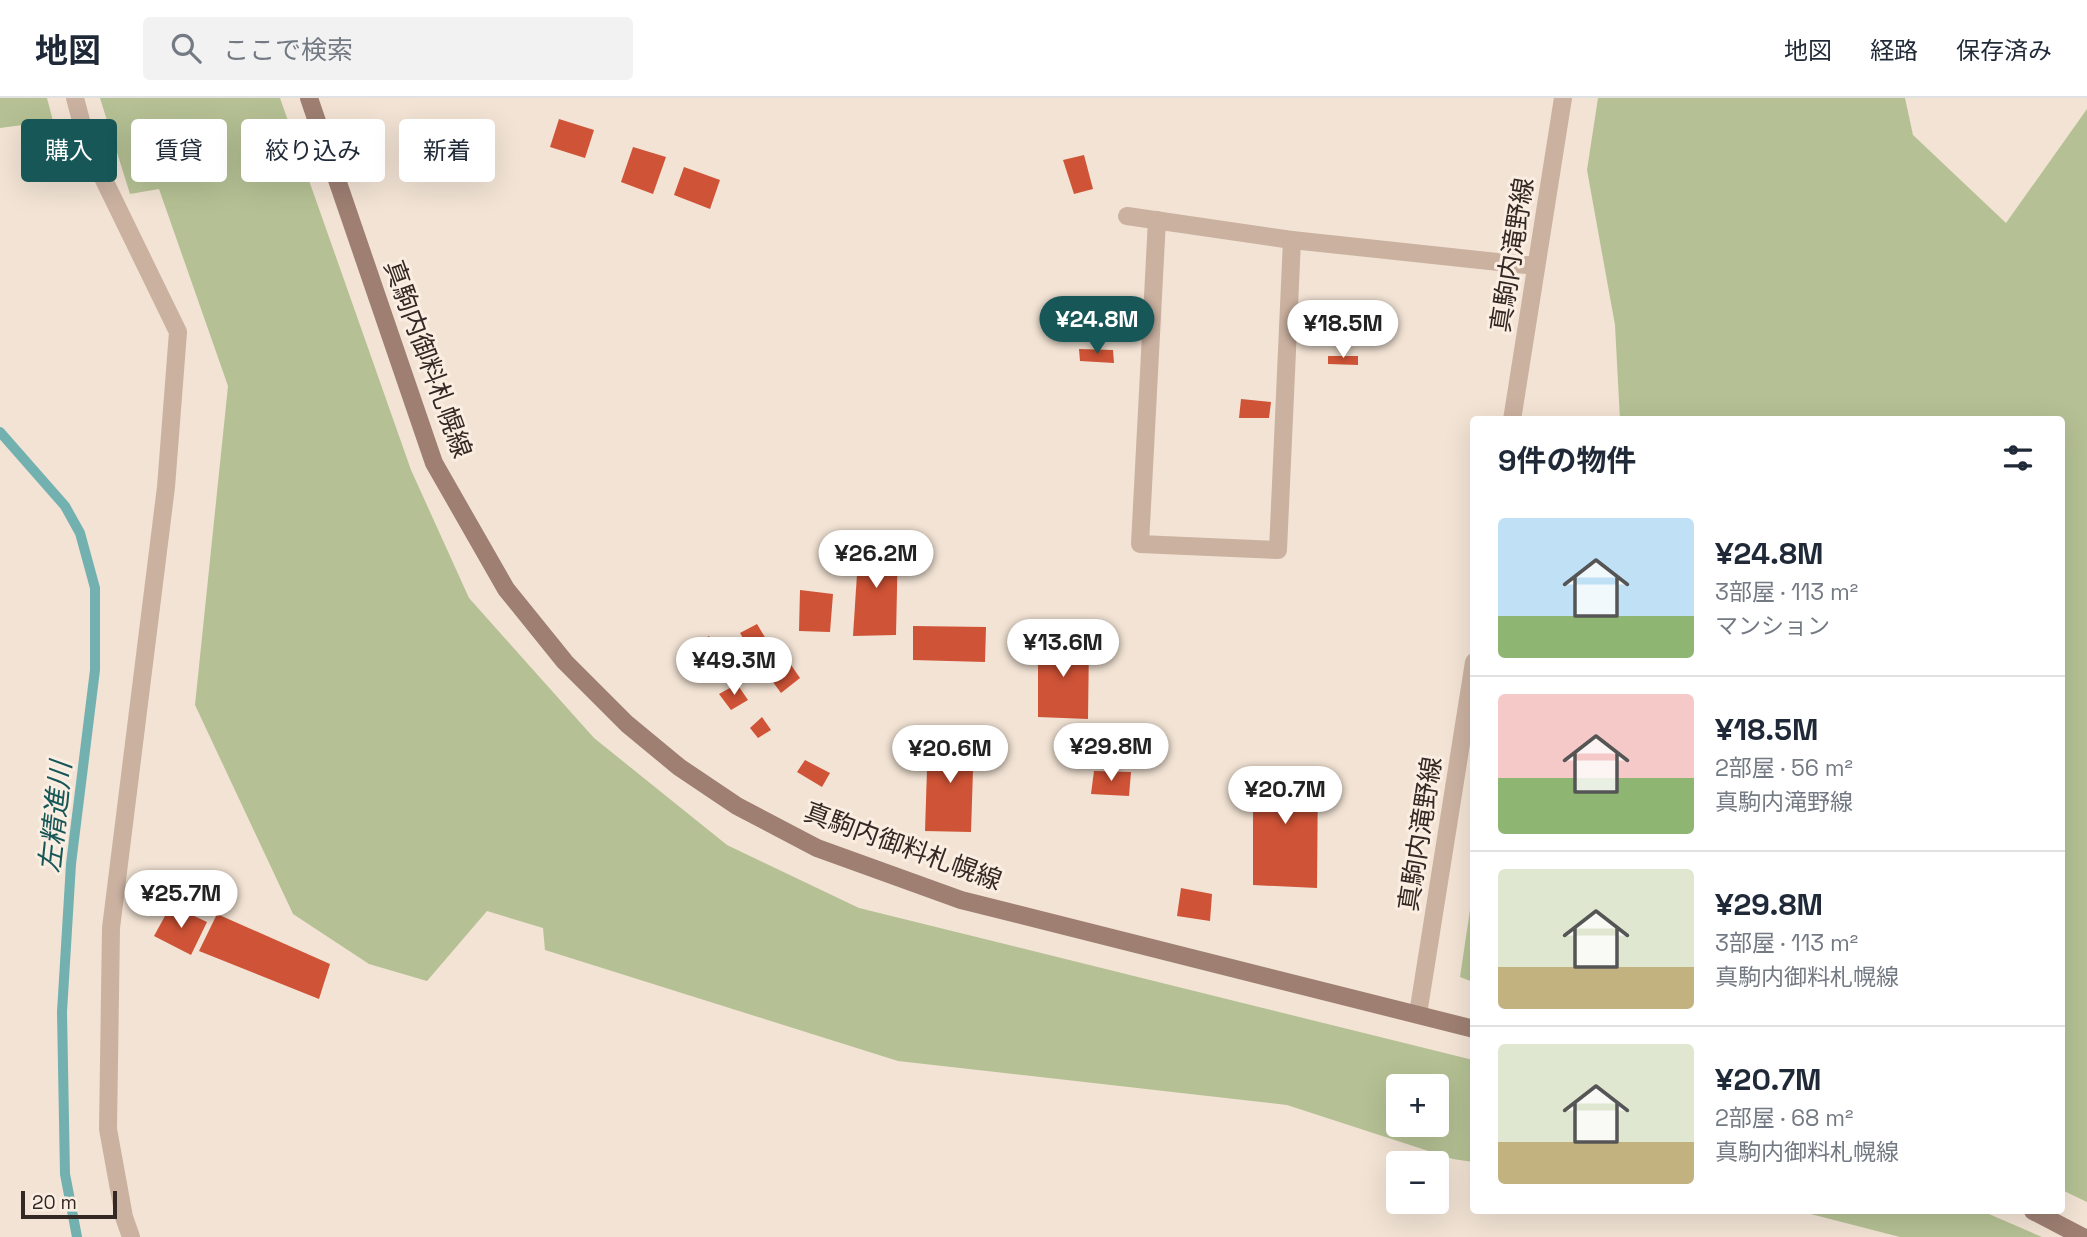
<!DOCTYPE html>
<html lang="ja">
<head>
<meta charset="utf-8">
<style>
  body { margin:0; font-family:"Space Grotesk","Noto Sans JP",sans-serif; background:#f2f2f3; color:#1f2937; height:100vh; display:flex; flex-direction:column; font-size:26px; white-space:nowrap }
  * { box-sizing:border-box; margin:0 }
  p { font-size:23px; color:#747a83 }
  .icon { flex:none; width:38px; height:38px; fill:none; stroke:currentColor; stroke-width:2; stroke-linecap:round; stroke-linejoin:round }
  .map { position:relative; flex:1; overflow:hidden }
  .side { position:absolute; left:1470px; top:318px; width:595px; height:798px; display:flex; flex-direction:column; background:#fff; border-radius:7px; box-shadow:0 7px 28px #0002 }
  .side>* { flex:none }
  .top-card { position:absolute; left:21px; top:21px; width:665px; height:63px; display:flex; gap:14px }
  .tools { position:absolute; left:1386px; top:976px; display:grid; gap:14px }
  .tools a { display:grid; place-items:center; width:63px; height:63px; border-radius:7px; background:#fff; box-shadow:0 7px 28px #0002; font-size:35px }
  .scale { position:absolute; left:21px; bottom:18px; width:96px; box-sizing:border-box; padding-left:7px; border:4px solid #342824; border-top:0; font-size:19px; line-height:24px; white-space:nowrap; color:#342824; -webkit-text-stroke:5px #faede1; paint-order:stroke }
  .price { position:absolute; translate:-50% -60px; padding:0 16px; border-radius:24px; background:#fff; color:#222; font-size:23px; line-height:46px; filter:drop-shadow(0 2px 4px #0008) }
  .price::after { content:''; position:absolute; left:50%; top:42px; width:21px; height:16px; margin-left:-10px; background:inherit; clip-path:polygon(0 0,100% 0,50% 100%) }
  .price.active { background:#175757; color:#fff }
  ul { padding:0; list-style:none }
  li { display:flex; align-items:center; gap:21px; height:175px; padding:0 28px }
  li+li { border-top:2px solid #e0e1e3 }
  li span { display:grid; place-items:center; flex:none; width:196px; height:140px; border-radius:7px; color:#555 }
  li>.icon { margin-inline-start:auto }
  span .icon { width:84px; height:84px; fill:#fffc; stroke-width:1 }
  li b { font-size:30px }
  h2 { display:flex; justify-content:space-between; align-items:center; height:84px; padding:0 28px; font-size:30px }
  .tag { padding:0 24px; border-radius:7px; background:#fff; box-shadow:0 7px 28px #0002; font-size:24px; line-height:63px }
  .tag.active { background:#175757; color:#fff }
  header { display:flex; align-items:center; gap:42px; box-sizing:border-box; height:98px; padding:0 35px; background:#fff; border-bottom:2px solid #e0e1e3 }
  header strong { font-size:33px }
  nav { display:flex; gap:38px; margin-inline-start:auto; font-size:24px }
  .search { width:490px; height:63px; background:#f2f2f3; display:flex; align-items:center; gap:18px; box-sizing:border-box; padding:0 24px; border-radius:7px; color:#747a83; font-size:26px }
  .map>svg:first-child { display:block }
  .green { fill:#b5c194; fill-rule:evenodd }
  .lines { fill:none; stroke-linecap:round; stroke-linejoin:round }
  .stream { stroke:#72b1b0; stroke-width:10 }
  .building { fill:#cf5336 }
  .minor { stroke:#cab1a0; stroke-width:18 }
  .tertiary { stroke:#cab1a0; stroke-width:18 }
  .secondary { stroke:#9e7f72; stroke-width:18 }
  .labels { text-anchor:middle; stroke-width:6; stroke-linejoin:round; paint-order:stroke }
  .street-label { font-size:26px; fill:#342824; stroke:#faede1 }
  .water-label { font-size:28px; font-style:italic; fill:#175757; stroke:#faede1 }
</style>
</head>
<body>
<header>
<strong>地図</strong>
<div class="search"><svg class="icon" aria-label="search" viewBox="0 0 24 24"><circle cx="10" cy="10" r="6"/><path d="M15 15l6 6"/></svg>ここで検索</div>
<nav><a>地図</a><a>経路</a><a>保存済み</a></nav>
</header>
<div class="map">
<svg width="2087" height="1139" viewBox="0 0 2087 1139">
  <rect width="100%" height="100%" fill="#f2e3d4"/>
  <g class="green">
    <path d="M0,0H47L53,23L0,30Z"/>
    <path d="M100,0H280L411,372L469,500L594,640L727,747L859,810L1473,962V1064L1453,1061L1287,1007L898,963L545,852L543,830L487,813L427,883L369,866L293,816L195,607L228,288L159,91L130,96ZM1398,989H1437V1027H1398Z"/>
    <path d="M1598,0H1905L1913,37L2006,125L2087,11V1104L2062,1092V322H1620L1615,227L1587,72Z"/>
    <path d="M1473,792V884L1460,879Z"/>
    <path d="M1799,1113H1982L2042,1139H1900Z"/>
  </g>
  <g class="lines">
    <path class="stream" d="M0,334L65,408L80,435L95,490V572L71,766L62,914L65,1076L77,1139"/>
  </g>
  <g class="building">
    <path d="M559,21L594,32L585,60L550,49Z"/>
    <path d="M633,49L666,59L653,96L621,84Z"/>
    <path d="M1084,57L1093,91L1074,96L1063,62Z"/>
    <path d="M684,69L720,82L710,111L674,97Z"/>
    <path d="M1079,251L1113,252L1114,265L1080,263Z"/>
    <path d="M1328,258H1358V267L1328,266Z"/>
    <path d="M1241,301L1271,304L1269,320H1239Z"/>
    <path d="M859,445H898L896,537L853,538Z"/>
    <path d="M800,492L833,496L830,534L799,533Z"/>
    <path d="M757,526L769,546L752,555L740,535Z"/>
    <path d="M913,528L986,529L985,564L913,562Z"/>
    <path d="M709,538L719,557L707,567L693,547Z"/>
    <path d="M1038,540L1089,543L1088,621L1038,619Z"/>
    <path d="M787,561L800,580L781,595L767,576Z"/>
    <path d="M737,586L748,602L731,612L719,596Z"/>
    <path d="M762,619L771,632L758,640L750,630Z"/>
    <path d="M928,641H974L971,734L925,733Z"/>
    <path d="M805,662L830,675L822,689L797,674Z"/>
    <path d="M1253,668L1318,669L1317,790L1253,787Z"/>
    <path d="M1094,673L1131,674L1129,698L1091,696Z"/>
    <path d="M1181,790L1212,796L1210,823L1177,818Z"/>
    <path d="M171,807L207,824L191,857L154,838Z"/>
    <path d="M217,816L330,866L319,901L199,853Z"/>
  </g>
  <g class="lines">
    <g class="minor">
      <path d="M75,0L88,49L178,234L166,389L111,830L108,1031L124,1119L131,1139"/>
      <path d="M1127,118L1292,142L1536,168"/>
      <path d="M1157,122L1140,446L1278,452L1292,142"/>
    </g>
    <g class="tertiary">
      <path d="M1512,322L1563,0"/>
      <path d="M1418,916L1474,564"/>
    </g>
    <g class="secondary">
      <path d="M309,0L434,365L506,491L565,564L627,626L679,669L737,708L817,750L961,802L1474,931"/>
      <path d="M2033,1113L2083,1139"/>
    </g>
  </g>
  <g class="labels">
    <g class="street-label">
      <text transform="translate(1512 157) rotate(-81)" y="9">真駒内滝野線</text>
      <text transform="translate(428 261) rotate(70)" y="9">真駒内御料札幌線</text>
      <text transform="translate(1420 736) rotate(-81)" y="9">真駒内滝野線</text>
      <text transform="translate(903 748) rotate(20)" y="9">真駒内御料札幌線</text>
    </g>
    <g class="water-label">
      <text transform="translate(55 719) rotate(-84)" y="10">左精進川</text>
    </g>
  </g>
</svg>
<div class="tools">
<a>+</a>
<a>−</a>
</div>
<div class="scale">20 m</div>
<b class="price active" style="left:1097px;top:258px">¥24.8M</b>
<b class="price" style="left:1343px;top:262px">¥18.5M</b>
<b class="price" style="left:876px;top:492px">¥26.2M</b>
<b class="price" style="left:1063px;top:581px">¥13.6M</b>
<b class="price" style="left:734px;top:599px">¥49.3M</b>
<b class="price" style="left:1111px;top:685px">¥29.8M</b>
<b class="price" style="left:950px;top:687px">¥20.6M</b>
<b class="price" style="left:1285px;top:728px">¥20.7M</b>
<b class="price" style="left:181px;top:832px">¥25.7M</b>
<div class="top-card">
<a class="tag active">購入</a>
<a class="tag">賃貸</a>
<a class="tag">絞り込み</a>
<a class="tag">新着</a>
</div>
<section class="side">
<h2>9件の物件<svg class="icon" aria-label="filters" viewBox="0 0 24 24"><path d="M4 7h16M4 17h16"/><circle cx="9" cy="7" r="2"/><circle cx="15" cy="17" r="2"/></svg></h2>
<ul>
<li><span style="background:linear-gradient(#bfe0f5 70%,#8fb573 0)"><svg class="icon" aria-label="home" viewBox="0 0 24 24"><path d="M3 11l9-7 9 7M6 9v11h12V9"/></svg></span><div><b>¥24.8M</b><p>3部屋 · 113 m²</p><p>マンション</p></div></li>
<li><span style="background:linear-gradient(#f6c9c9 60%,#8fb573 0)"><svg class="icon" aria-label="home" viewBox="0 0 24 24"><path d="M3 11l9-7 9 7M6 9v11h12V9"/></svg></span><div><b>¥18.5M</b><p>2部屋 · 56 m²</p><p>真駒内滝野線</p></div></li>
<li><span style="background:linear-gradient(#dfe7d0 70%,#c2b280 0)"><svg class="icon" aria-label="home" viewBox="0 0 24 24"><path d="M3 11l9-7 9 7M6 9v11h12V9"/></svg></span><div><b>¥29.8M</b><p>3部屋 · 113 m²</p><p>真駒内御料札幌線</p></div></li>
<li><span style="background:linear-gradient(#dfe7d0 70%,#c2b280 0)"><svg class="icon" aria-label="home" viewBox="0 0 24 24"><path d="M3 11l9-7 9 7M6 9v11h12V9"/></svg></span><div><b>¥20.7M</b><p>2部屋 · 68 m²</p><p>真駒内御料札幌線</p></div></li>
</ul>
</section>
</div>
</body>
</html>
